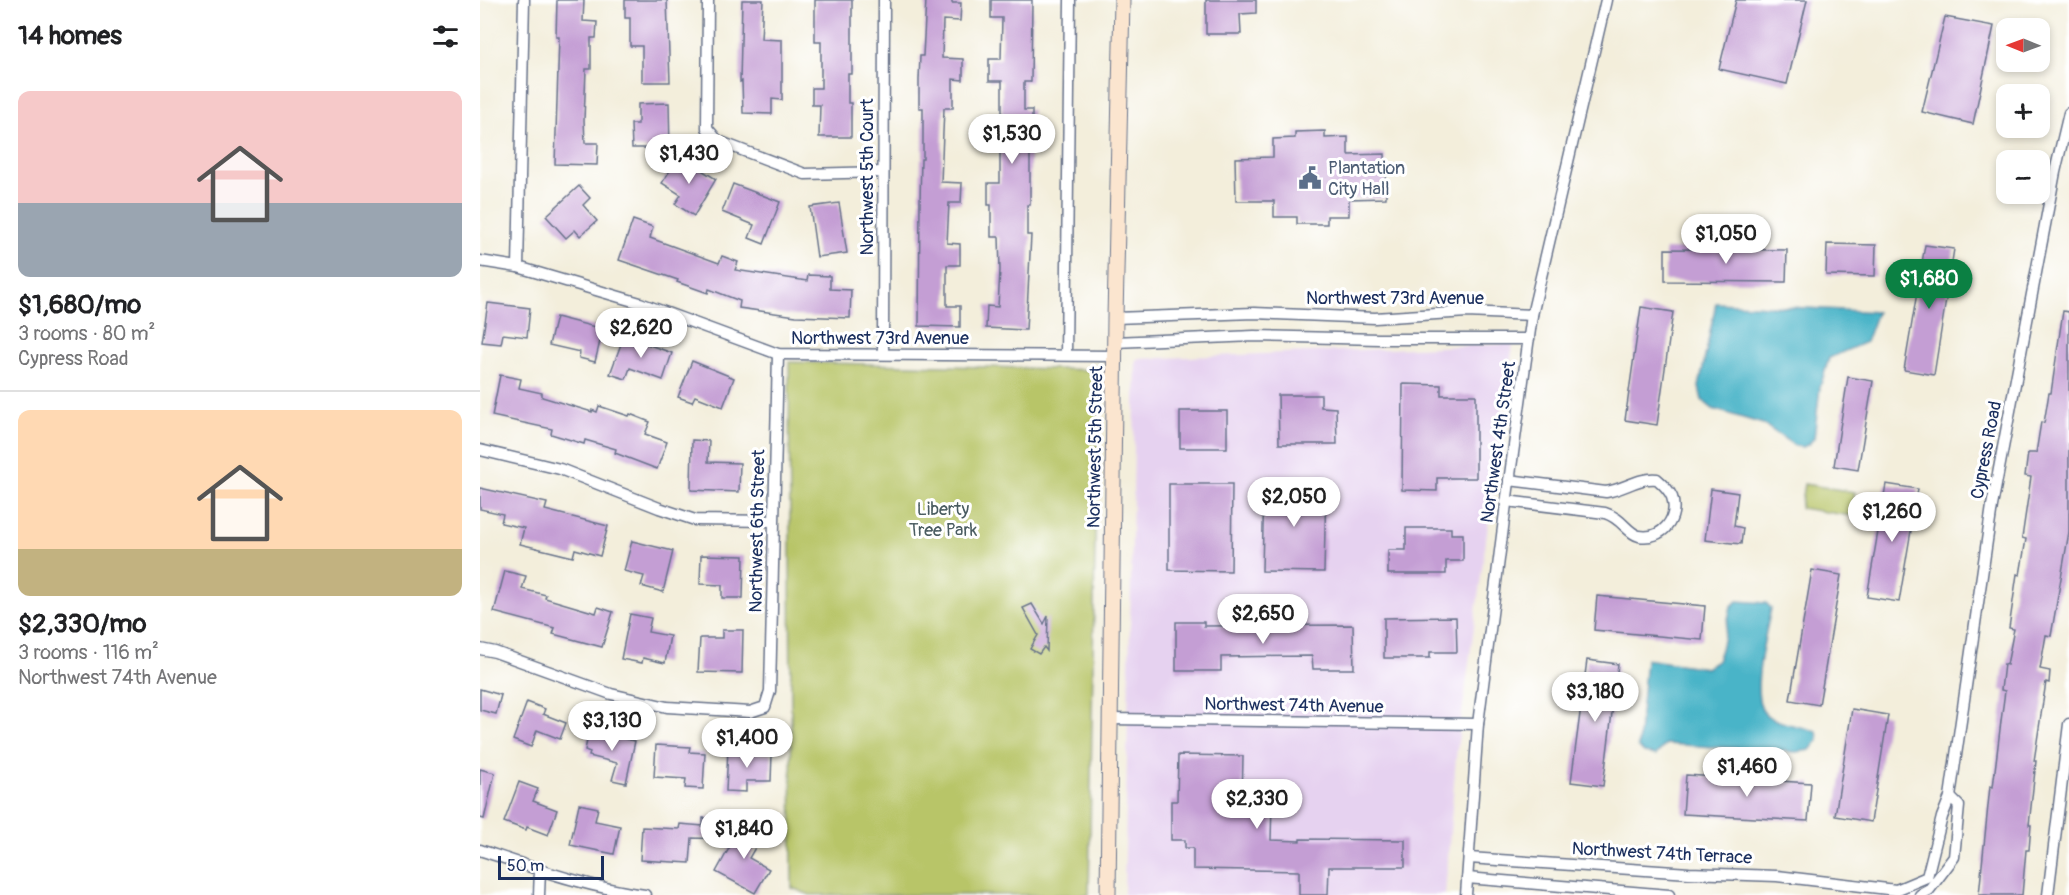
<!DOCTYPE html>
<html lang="en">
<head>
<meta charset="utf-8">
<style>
  body { margin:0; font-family:Pangolin,sans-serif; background:#f6f6f6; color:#202124; height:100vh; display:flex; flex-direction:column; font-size:22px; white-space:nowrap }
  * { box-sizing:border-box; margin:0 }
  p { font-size:20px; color:#757577 }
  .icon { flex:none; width:33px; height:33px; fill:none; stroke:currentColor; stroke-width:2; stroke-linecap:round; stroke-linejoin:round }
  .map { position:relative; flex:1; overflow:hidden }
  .side { display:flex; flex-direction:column; background:#fff; width:480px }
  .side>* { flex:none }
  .needle { width:39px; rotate:271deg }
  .buttons { position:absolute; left:1516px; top:18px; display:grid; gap:12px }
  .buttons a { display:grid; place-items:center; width:54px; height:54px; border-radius:12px; background:#fff; box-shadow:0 3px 9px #0003; font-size:30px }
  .scale { position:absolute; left:18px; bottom:15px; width:106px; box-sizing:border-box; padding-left:6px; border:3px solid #1b2f5e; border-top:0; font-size:16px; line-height:21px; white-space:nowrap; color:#1b2f5e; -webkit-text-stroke:4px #fff; paint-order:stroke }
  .price { position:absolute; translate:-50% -51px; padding:0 14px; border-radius:21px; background:#fff; color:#222; font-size:20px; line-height:39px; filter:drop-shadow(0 2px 3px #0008) }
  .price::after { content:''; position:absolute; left:50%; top:36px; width:18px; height:14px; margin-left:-9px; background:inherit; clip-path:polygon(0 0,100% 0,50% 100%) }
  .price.active { background:#0b8043; color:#fff }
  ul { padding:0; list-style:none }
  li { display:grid; align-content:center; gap:12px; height:318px; padding:0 18px }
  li+li { border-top:2px solid #e0e0e0 }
  li span { display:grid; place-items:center; height:186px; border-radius:12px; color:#555 }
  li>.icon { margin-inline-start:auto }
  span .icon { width:108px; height:108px; fill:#fffc; stroke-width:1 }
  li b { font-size:26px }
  h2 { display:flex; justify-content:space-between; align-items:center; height:72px; padding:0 18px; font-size:26px }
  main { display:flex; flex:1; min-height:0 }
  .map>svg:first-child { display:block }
  .built { fill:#e6d2f0 }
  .green { fill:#b8c567; stroke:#6a7a62; stroke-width:1.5 }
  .water { fill:#4ab4c8; stroke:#327293; stroke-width:1.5 }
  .building { fill:#c49ed4 }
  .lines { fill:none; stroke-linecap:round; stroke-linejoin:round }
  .street-casing { stroke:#67728a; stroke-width:13 }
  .secondary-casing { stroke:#67728a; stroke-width:17 }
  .street { stroke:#fff; stroke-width:10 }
  .secondary { stroke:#fbe5cf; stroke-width:15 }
  .labels { text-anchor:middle; stroke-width:6; stroke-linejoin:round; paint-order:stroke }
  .service-label { font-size:18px; fill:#4e5e75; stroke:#fff; text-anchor:start }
  .street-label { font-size:18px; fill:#1b2f5e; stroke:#fff }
  .park-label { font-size:18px; fill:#4a5c61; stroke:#fff }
</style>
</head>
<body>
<main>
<section class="side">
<h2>14 homes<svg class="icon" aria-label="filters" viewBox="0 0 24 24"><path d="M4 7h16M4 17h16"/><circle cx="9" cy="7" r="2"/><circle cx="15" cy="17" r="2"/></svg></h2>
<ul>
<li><span style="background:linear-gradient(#f6c9c9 60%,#9aa5b1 0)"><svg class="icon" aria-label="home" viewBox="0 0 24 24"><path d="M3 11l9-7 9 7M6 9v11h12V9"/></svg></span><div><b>$1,680/mo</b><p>3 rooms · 80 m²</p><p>Cypress Road</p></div></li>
<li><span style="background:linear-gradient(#ffd9b3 75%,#c2b280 0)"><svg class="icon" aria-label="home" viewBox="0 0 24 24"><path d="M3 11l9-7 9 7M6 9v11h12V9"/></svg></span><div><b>$2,330/mo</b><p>3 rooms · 116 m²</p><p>Northwest 74th Avenue</p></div></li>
</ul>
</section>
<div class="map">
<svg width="1589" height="895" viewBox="0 0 1589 895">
  <rect width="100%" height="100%" fill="#fff"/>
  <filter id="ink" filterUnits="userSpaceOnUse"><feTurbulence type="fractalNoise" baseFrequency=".0167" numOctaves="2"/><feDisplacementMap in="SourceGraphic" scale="12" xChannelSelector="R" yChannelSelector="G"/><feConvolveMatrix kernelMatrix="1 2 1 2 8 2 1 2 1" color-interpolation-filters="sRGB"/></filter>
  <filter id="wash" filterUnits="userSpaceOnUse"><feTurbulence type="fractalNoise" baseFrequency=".008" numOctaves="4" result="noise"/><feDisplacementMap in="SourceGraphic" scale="24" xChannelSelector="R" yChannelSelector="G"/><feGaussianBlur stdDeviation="1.35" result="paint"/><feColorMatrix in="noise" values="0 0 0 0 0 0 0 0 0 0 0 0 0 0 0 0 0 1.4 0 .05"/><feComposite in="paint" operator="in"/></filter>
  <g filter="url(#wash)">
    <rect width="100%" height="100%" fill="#f3eedb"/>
    <path class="built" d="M1033,344L976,757L965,895H644L656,359Z"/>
    <g class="green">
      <path d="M309,362L618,370L609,895H330L312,888Z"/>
      <path d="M1324,484L1375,492L1371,516L1320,508Z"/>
    </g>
    <g class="water">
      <path d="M1236,303L1397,312L1386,342L1349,358L1340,387L1334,438L1329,444L1323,447L1315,446L1283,424L1233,409L1222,400L1219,387Z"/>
      <path d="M1257,601L1286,603L1291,608C1287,631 1266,703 1288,716C1298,723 1325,728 1337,731L1338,740L1330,750L1316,752L1186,744L1176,755L1164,753L1158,747L1166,659L1226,668L1237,661L1241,649L1251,607Z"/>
    </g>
    <g id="blocks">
      <g class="building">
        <path d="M77,0H104L103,21L117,22L116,38H111V69H106L104,120L105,143H118L117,165L75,164L79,37H76Z"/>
        <path d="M145,0H187L190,82H162V46H150V18H145Z"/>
        <path d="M262,0H283L281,39L302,40V100L292,99V114L263,113L262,81L260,82Z"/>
        <path d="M335,0H372V74H368V103H371V137H339L340,105H332V88H341V42H335Z"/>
        <path d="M446,0H472V3H481L480,21L463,20L462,58L483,59V80L473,79V108H464L461,182L482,183L481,203H469L467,243L480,244V265H467V306H480V327L439,326L440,202L441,159H443V108H439V80L440,56H443Z"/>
        <path d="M511,0H552L551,82H544V110H552V142H550V205H547V235H551L546,330L506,328L507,306L518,307L520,270L519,237H511V205H508V183H520V142H509V121H522V81H509V59H521L522,18H511Z"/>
        <path d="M726,0H776V13L760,14L761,34H726Z"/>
        <path d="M1256,0H1327L1307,84L1239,69Z"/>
        <path d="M1465,17L1514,26L1493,124L1442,112Z"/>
        <path d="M189,103L190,151L166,152L167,148H152L151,124H158V104Z"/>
        <path d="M845,131V138L868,137V155L905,154L906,198L869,199V216H847V224H817V217H794V201H756L755,158L793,157V139L815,138V132Z"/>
        <path d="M199,156L236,179L214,216L195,204L201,195L182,183Z"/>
        <path d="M253,184L300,202L284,244L269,238L274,225L242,212Z"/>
        <path d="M99,186L110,198L103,205L117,221L100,236L95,230L86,238L66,216Z"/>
        <path d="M359,203L367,253L337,257L330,207Z"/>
        <path d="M153,220L173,227L170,238L239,263L242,256L258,262L255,270L327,281L328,275L350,276V289L371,290L370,318L316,316L259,308L260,301L229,289L228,293L197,282L198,280L139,260Z"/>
        <path d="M1347,244L1396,245L1395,276L1346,275Z"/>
        <path d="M1445,245L1474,249L1454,375L1424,370Z"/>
        <path d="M1185,249L1307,250L1306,282L1185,281Z"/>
        <path d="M8,303L50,308L47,337L23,334L21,344L2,342Z"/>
        <path d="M1161,307L1193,312L1177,425L1145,420Z"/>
        <path d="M1583,311L1589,312V532L1571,636L1566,635L1560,669L1570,671L1569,683L1566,682L1554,761H1556L1549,825H1551L1549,850H1546L1542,895H1499L1510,786L1513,787L1521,721L1525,691L1521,690L1524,664L1527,665L1534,629L1529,628L1537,574L1540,575L1546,539L1542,538L1551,477L1545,476L1548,453H1556L1561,422L1564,423L1569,393H1571Z"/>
        <path d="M76,317L123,329L115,362L99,358L100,352L69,345Z"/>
        <path d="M144,336L192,353L183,380L150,368L146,379L130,374Z"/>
        <path d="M212,361L254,378L243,407L215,396L212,402L198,397Z"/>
        <path d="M20,375L41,379L39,388L62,393V397L112,412V410L117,412L119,406L149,416L150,414L170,422L165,434L187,442L177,469L135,453L136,449L105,440L104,444L71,434L72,429L12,416Z"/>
        <path d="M1368,377L1393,381L1378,470L1354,466Z"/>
        <path d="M923,384L961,385V395H996V478H957V491L922,490Z"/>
        <path d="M798,395H841V407L856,408L857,444H799Z"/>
        <rect x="700" y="411" width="47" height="37"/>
        <path d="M212,440L229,441L228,462L260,463L259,492L211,490Z"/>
        <path d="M689,484H752L751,571L689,570Z"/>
        <path d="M1406,484L1438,489L1419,602L1387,597Z"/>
        <path d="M784,485L846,486L844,572L782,571Z"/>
        <path d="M0,488L67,503L65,510L128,526L120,556L95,549L93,557L40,544L44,528L21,523L23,514L0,509Z"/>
        <path d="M1231,489L1258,493L1254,526L1263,528L1261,544L1225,540Z"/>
        <path d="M926,528H971V534H983V561H966V574H908V550H926Z"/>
        <path d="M152,541L193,551L183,592L161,586L164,576L144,571Z"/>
        <path d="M221,555L264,556L263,598H242V585L220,584Z"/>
        <path d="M1332,570L1361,575L1339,705L1310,700Z"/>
        <path d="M25,571L46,576L42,589L66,595L65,598L116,613L118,607L133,612L122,647L73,634L75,628L14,612Z"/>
        <path d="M1117,596L1225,606L1222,640L1114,630Z"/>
        <path d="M552,604L564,624L568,616L567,651L564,647L559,654L550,649L558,635L543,608Z"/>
        <path d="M150,614L171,618L168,632L190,636L185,663L163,658L162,663L141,659Z"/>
        <path d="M976,617L977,652H950V658H904V618Z"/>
        <path d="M696,622H724V626L873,625L874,669H833L832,656L741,657V671H696Z"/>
        <path d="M242,630H263L262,673L218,672L220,638H242Z"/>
        <path d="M1107,660L1138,664L1123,786L1091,782Z"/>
        <path d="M0,689L21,695L16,714L0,710Z"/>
        <path d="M47,702L65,709L63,714L86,723L80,739L57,730L51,747L33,740Z"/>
        <path d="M1372,709L1408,715L1391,822L1355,816Z"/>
        <path d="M109,731L155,741L146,783L132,780L137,763L109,756L110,752L105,750Z"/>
        <path d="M176,745L210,747L209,752L225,753L223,789L205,788L206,779L174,777Z"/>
        <path d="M248,748L271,749V753L292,754L291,781H266V792L246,791Z"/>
        <path d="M698,755L763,756L762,802L792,803L791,840L820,841V839L925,840V867H849L848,895H819V871L713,869V848H705V840H691V801H697Z"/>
        <path d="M0,769L15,773L4,819L0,818Z"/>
        <path d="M1206,775L1331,783L1328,821L1203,814Z"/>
        <path d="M39,782L58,789L53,801L77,810L68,835L47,827L46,830L24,822Z"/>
        <path d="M99,804L118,808L115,821L140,826L134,854L90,845Z"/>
        <path d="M223,818L246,819L245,839L212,838L210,863L160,860L162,827L199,829L200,824L223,826Z"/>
        <path d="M263,823L283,834L269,858L289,869L275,893L236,872Z"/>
      </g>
    </g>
  </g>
  <g filter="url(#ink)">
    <use href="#blocks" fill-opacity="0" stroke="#67728a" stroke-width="1.5"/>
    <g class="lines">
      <g class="street-casing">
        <g id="street">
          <path d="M228,0L227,128L238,141L325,174L403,172"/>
          <path d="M0,261L38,267L160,303L298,354L635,356"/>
          <path d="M38,267L44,0"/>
          <path d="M635,318L774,313L895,318L987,312L1052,315"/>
          <path d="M635,342L774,336L899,339H1049"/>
          <path d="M403,354L404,0"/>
          <path d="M586,355L590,0"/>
          <path d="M0,450L80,469L179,508L215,520L293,521"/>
          <path d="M1026,501L1125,513C1142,518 1147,533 1159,536C1182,540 1199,519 1192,497C1189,490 1183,484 1177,479C1159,477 1145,489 1126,492L1029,480"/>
          <path d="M0,649L15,652L131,694L187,707L270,712L285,707L290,691L298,354"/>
          <path d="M630,719L998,724"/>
          <path d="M0,850C54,868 109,888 165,895"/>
          <path d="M989,858L1209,873L1297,876L1416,890L1447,877L1462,817L1470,797L1512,506L1575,172L1589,113"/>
          <path d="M987,878L1189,895"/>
          <path d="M59,895L60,870"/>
          <path d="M986,895L998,724L1026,504L1052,315L1126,0"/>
          <path d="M1440,895L1449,890L1474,857L1479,806L1470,797"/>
          <path d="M1568,895L1589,724"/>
        </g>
      </g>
      <g class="secondary-casing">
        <path id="secondary" d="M628,895L635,318L642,0"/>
      </g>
      <use href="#street" class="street"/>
      <use href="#secondary" class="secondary"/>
    </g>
  </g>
  <defs>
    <g id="civic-bare" transform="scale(1.8)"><path d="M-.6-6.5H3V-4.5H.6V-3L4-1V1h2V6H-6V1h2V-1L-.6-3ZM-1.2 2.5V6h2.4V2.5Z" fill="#5c6f8a" stroke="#fff" stroke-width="2.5" paint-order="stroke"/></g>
  </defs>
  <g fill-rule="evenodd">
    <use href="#civic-bare" x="830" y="178"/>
  </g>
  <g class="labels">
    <g class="service-label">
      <text x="848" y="174">Plantation<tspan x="848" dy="21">City Hall</tspan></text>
    </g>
    <g class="street-label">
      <text transform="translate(387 177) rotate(-90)" y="6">Northwest 5th Court</text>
      <text x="915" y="304">Northwest 73rd Avenue</text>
      <text x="400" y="344">Northwest 73rd Avenue</text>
      <text transform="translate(1018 442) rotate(-82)" y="6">Northwest 4th Street</text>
      <text transform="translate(615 447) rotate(-89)" y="6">Northwest 5th Street</text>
      <text transform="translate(1506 450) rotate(-79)" y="6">Cypress Road</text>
      <text transform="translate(277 531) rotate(-89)" y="6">Northwest 6th Street</text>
      <text transform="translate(814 705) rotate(1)" y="6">Northwest 74th Avenue</text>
      <text transform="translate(1182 853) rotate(3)" y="6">Northwest 74th Terrace</text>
    </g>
    <g class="park-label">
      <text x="463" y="515">Liberty<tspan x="463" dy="21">Tree Park</tspan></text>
    </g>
  </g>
</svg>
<div class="buttons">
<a><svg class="needle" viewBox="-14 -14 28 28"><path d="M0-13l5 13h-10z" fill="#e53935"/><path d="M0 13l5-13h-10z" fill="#757577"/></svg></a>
<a>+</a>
<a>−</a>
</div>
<div class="scale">50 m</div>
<b class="price" style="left:532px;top:165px">$1,530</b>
<b class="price" style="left:209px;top:185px">$1,430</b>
<b class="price" style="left:1246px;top:265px">$1,050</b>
<b class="price active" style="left:1449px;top:310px">$1,680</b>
<b class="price" style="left:161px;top:359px">$2,620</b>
<b class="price" style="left:814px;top:528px">$2,050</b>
<b class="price" style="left:1412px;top:543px">$1,260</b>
<b class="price" style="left:783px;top:645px">$2,650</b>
<b class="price" style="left:1115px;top:723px">$3,180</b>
<b class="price" style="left:132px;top:752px">$3,130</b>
<b class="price" style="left:267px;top:769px">$1,400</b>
<b class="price" style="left:1267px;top:798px">$1,460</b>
<b class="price" style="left:777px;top:830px">$2,330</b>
<b class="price" style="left:264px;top:860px">$1,840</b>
</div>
</main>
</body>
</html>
